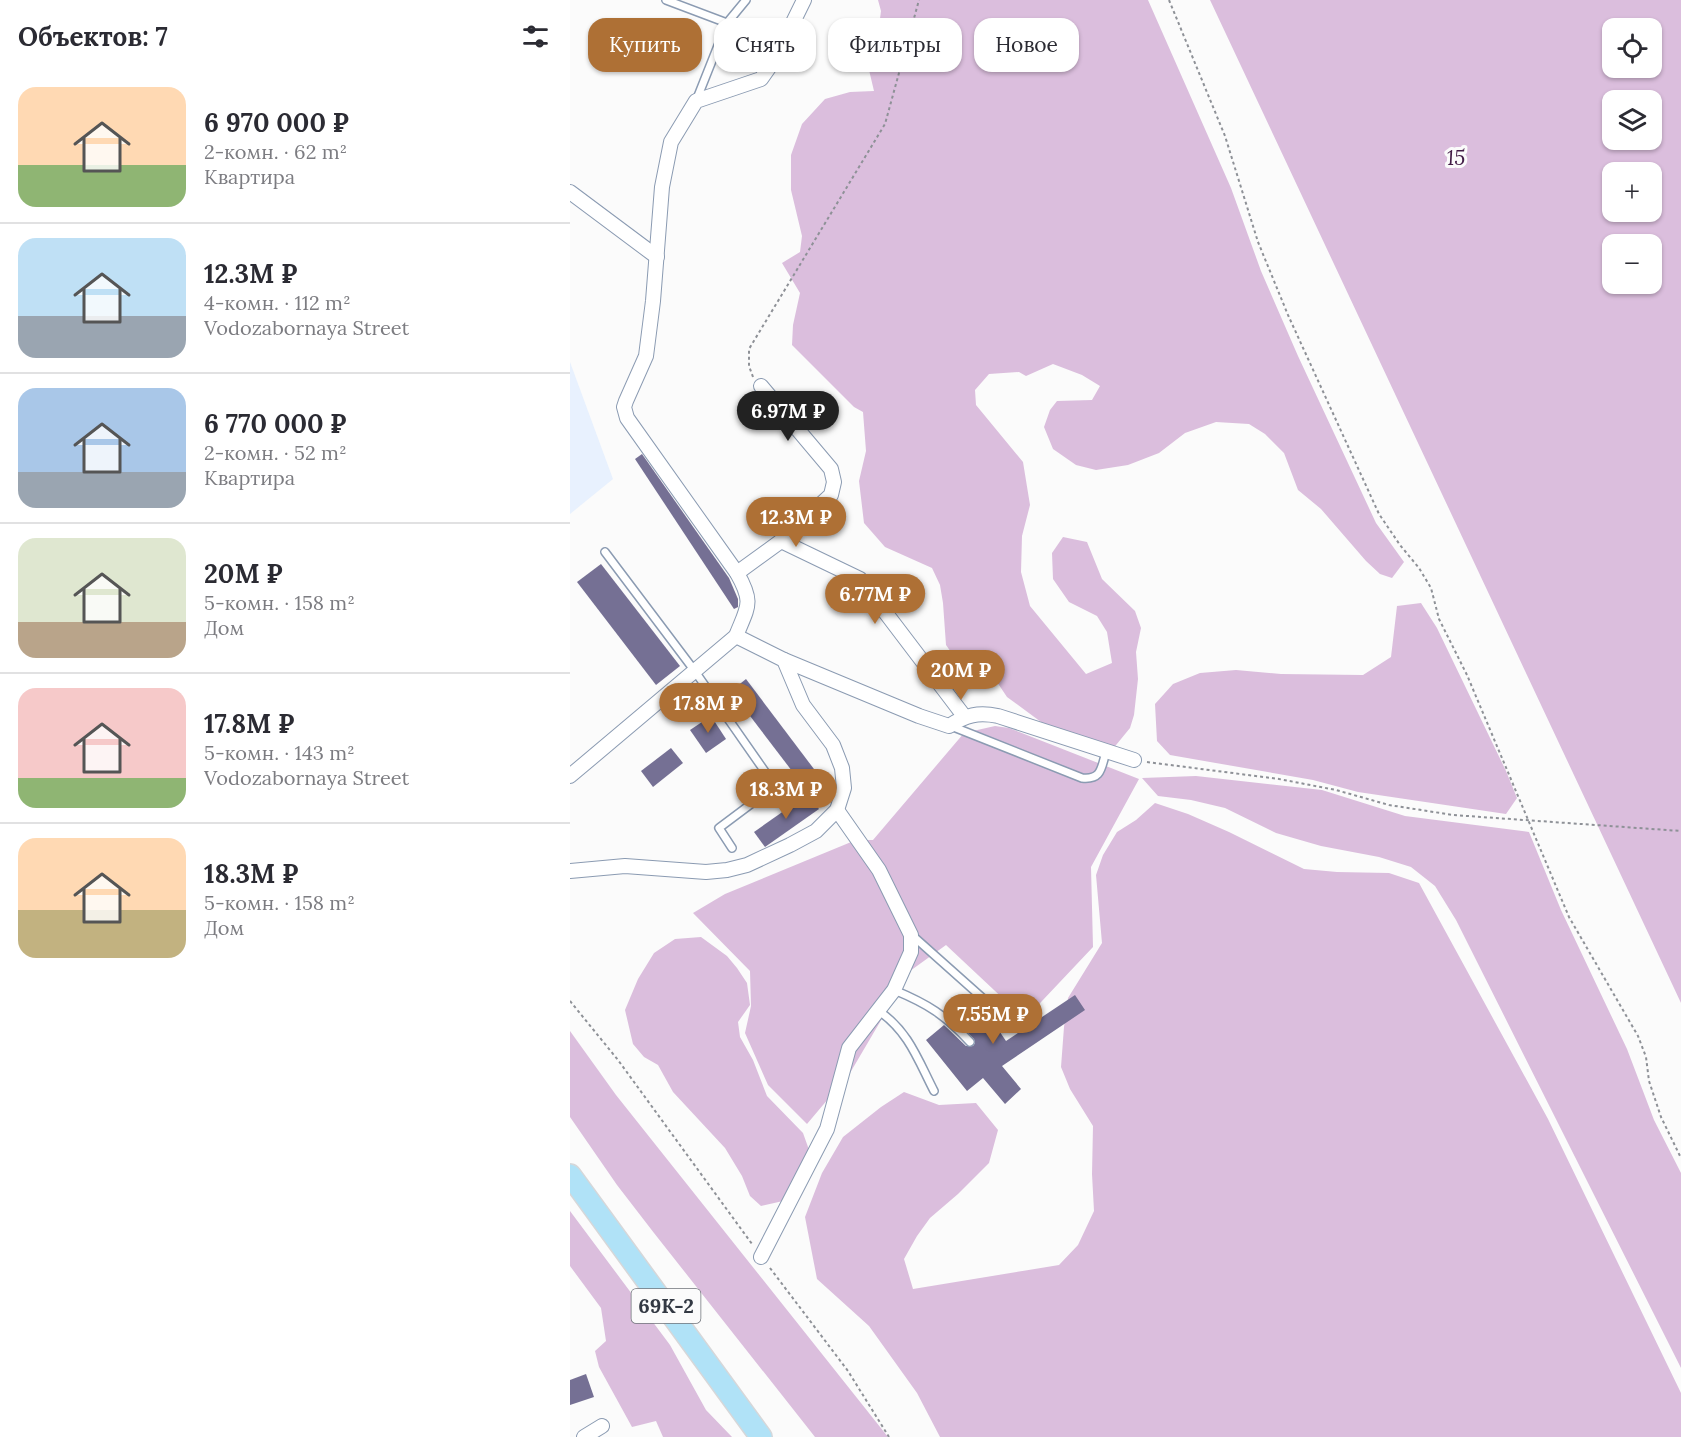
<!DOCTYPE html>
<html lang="ru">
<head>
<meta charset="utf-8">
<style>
  body { margin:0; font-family:Lora,serif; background:#f7f7f7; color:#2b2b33; height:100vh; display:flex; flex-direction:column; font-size:22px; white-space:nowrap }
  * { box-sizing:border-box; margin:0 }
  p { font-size:20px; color:#7c7c81 }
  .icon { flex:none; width:33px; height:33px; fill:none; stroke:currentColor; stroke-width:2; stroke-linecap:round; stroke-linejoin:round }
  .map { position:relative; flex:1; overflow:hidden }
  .panel { display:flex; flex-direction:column; background:#fff; width:570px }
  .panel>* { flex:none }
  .hud { position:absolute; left:18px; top:18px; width:570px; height:54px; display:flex; gap:12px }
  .tools { position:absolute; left:1032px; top:18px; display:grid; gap:12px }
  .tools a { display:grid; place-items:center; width:60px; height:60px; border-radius:12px; background:#fff; box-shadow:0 2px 4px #0004; font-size:30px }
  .price { position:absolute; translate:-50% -51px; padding:0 14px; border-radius:21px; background:#ae7035; color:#fff; font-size:20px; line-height:39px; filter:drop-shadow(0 2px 3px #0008) }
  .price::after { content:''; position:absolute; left:50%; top:36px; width:18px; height:14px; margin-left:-9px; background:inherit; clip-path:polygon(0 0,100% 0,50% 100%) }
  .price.on { background:#222; color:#fff }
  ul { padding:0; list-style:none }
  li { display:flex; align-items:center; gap:18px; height:150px; padding:0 18px }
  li+li { border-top:2px solid #e1e1e2 }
  li span { display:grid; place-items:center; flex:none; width:168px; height:120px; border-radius:18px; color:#555 }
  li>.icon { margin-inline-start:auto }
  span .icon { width:72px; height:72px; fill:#fffc; stroke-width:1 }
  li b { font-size:26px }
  h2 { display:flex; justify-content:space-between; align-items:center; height:72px; padding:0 18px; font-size:26px }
  .tag { padding:0 21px; border-radius:18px; background:#fff; box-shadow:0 2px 4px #0004; font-size:21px; line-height:54px }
  .tag.on { background:#ae7035; color:#fff }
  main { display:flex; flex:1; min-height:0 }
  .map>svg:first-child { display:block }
  .built { fill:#e8f1fe }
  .green { fill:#dbbedd; fill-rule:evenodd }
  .building { fill:#757094 }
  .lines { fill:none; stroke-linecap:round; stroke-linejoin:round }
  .service-casing { stroke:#8b9bb2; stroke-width:10 }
  .minor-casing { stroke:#8b9bb2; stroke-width:16 }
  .primary-casing { stroke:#d6d7d9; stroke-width:24 }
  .path { stroke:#8e9197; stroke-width:2; stroke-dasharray:3 3; stroke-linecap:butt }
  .service { stroke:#fff; stroke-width:7 }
  .minor { stroke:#fff; stroke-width:14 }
  .primary { stroke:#b0e2f7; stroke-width:21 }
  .labels { text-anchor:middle; stroke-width:6; stroke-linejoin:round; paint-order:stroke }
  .shield { fill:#fbfbfb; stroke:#6f737a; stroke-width:1.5 }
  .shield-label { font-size:20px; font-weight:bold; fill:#333943 }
  .park-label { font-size:21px; font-style:italic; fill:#421c46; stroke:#fbfbfb }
</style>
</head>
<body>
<main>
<section class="panel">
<h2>Объектов: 7<svg class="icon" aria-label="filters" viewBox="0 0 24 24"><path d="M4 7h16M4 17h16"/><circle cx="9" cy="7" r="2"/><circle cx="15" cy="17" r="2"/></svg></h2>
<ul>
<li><span style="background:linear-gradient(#ffd9b3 65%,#8fb573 0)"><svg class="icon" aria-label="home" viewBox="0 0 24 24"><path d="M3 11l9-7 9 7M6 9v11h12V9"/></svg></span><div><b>6 970 000 ₽</b><p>2-комн. · 62 m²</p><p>Квартира</p></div></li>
<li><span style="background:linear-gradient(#bfe0f5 65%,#9aa5b1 0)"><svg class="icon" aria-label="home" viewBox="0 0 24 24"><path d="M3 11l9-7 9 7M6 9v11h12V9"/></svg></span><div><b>12.3M ₽</b><p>4-комн. · 112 m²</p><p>Vodozabornaya Street</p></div></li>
<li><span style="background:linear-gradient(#a9c7e8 70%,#9aa5b1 0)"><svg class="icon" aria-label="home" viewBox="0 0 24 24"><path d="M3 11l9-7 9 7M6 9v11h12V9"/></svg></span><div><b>6 770 000 ₽</b><p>2-комн. · 52 m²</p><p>Квартира</p></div></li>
<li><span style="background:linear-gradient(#dfe7d0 70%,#b9a48a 0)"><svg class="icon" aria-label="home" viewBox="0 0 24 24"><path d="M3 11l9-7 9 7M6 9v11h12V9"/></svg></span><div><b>20M ₽</b><p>5-комн. · 158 m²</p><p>Дом</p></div></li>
<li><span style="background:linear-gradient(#f6c9c9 75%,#8fb573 0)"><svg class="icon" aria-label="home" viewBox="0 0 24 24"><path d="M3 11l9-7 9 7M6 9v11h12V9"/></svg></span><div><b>17.8M ₽</b><p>5-комн. · 143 m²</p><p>Vodozabornaya Street</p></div></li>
<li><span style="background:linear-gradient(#ffd9b3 60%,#c2b280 0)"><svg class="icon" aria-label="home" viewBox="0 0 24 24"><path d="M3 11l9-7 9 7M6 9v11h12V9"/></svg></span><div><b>18.3M ₽</b><p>5-комн. · 158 m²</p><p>Дом</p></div></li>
</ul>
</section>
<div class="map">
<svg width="1111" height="1437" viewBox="0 0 1111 1437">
  <rect width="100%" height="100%" fill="#fbfbfb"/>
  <path class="built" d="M0,362L43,479L0,514Z"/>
  <g class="green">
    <path d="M308,0H578L661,188L691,271L728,356L806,523L834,562L822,578L810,574L796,561L751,509L728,490L714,453L695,434L679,424L646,422L615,433L589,453L558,465L526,470L506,465L483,449L474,427L480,410L487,401L522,400L530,386L512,375L483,364L456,376L449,372L419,374L405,390L406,405L453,462L460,505L452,536L451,572L460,606L516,674L542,663L537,632L527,616L499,602L483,579L482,553L493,537L517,542L532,579L565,611L571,628L566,652L568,679L564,715L560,728L542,750L490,736L437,697L427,682L408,679L388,662L376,645L373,603L370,585L362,568L315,547L294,523L289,481L296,451L293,412L284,407L222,345L223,325L230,293L212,263L230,252L232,236L221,190V155L232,124L255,99L280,92L304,91L299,70L308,34L311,11Z"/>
    <path d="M640,0H1111V1003ZM1042,28H1082V68H1042ZM1042,100H1082V140H1042ZM1082,172V212H1042V172ZM1082,244V284H1042V244Z"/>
    <path d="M851,603L867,628L936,771L947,798L936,814L788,792L743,780L600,755L587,741L585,704L603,684L630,673L666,670L711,674L793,675L821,657L827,606Z"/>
    <path d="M425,726L439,728L569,779L521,867L523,947L455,1019L376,945L340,971L280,1073L237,1124L198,1085L175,1033L181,1006L180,971L123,913L155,894L286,840H303L394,733Z"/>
    <path d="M626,776L752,790L835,816L959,832L991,910L1057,1049L1084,1120L1111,1173V1368L886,920L865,886L841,867L809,857L751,846L706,833L655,808L621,800L588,796L572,778Z"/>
    <path d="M585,803L618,814L659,832L734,869L767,872L819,873L849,883L978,1119L1111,1393V1437H370L347,1393L299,1326L247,1279L235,1217L252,1173L273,1137L311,1107L334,1092L369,1105L406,1103L428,1130L419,1163L388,1194L360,1218L347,1236L334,1259L343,1289L489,1265L508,1245L524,1211L522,1174L523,1126L500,1089L491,1067L494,1027L498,998L532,943L526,875L533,855L547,832L566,820Z"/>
    <path d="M131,937L157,956L167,968L177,983L180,1005L168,1022L170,1037L183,1060L197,1096L233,1133L243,1161L213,1201L191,1206L180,1196L172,1176L155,1148L103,1092L88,1065L74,1057L63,1044L55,1010L68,979L84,953L105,939Z"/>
    <path d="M0,1031L46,1095L318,1437H245L84,1233L47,1185L0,1117Z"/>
    <path d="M0,1211L100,1345L136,1410L162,1437H93L86,1421L62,1427L29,1367L25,1351L36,1341L31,1308L0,1266Z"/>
  </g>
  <g class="building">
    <path d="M72,454L159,578L168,599V607L164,609L65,459Z"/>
    <path d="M31,564L110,666L86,685L7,582Z"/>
    <path d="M176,679L253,781L238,792L161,691Z"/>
    <path d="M141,716L156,739L136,753L120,730Z"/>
    <path d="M101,748L113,763L83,787L71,771Z"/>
    <path d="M238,794L249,809L195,847L184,832Z"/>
    <path d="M505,995L515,1010L432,1066L451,1089L435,1104L413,1078L397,1091L356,1040L374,1025L396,1046H403L405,1043L404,1039L383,1018L387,1015L384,1009L402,996L411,1004L436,1041Z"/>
    <path d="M16,1374L24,1397L0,1405V1380Z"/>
  </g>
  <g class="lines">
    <g class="service-casing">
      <g id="service">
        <path d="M96,0L157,23"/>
        <path d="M126,101L157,23L176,0"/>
        <path d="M35,552L124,670L205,786L149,828L162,848"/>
        <path d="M381,726L512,778C532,780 531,768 536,752"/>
        <path d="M343,936L435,1018"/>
        <path d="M324,990C358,1004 375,1015 400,1042"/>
        <path d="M309,1011C339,1032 348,1060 364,1091"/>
      </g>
    </g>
    <g class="minor-casing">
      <g id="minor">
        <path d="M0,192L87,257"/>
        <path d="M211,541L290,579L394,716"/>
        <path d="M167,573L211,541L261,495L264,482L261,469L191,386"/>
        <path d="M214,660L349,716L379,726C396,715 408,712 428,716L564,760"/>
        <path d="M0,776L166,636C178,606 184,603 167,573L57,418L54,407L56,401L76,356L83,301L92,187L101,142L126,101L191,79L205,59L234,0"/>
        <path d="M0,871L55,866L136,872L157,870L177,865L220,845L246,831L267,810L274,788L272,768L263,745L233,705L214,660L166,636"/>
        <path d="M191,1257L257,1129L279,1048L324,990L341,952V935L309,870L267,810"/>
        <path d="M14,1437L32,1426"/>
      </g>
    </g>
    <g class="primary-casing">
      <path id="primary" d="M0,1175L191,1437"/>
    </g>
    <g class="path">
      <path d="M599,0L655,136L688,242L718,315L809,514L830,545L849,568L861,588L869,619L897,675L999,917L1068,1036L1076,1057L1079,1081L1091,1117L1111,1158"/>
      <path d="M183,377L179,366V349L315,124L349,0"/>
      <path d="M577,762L709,779L766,790L819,805L883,815L1111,831"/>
      <path d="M0,1001L48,1060L182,1244"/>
      <path d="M200,1268L278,1371L319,1437"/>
    </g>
    <use href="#service" class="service"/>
    <use href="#minor" class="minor"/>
    <use href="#primary" class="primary"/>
  </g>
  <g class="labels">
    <rect class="shield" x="61.5" y="1289" width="69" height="34" rx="4.5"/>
    <g class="shield-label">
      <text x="96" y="1313">69К-2</text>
    </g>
    <g class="park-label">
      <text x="886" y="165">15</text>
    </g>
  </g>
</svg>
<div class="tools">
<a><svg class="icon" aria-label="locate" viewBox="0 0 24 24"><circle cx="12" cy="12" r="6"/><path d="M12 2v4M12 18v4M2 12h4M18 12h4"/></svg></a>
<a><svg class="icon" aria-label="layers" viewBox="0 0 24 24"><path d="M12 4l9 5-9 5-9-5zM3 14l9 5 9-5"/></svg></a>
<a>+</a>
<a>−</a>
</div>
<b class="price on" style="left:218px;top:442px">6.97M ₽</b>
<b class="price" style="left:226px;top:548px">12.3M ₽</b>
<b class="price" style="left:305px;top:625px">6.77M ₽</b>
<b class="price" style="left:391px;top:701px">20M ₽</b>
<b class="price" style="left:138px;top:734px">17.8M ₽</b>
<b class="price" style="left:216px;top:820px">18.3M ₽</b>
<b class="price" style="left:423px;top:1045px">7.55M ₽</b>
<div class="hud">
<a class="tag on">Купить</a>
<a class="tag">Снять</a>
<a class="tag">Фильтры</a>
<a class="tag">Новое</a>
</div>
</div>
</main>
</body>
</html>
